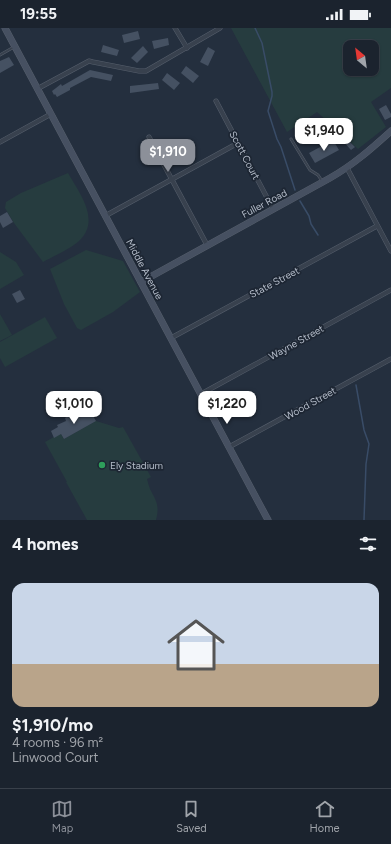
<!DOCTYPE html>
<html lang="en">
<head>
<meta charset="utf-8">
<style>
  body { margin:0; font-family:Figtree,sans-serif; background:#282f3a; color:#f1f3f6; height:100vh; display:flex; flex-direction:column; font-size:15px; white-space:nowrap }
  * { box-sizing:border-box; margin:0 }
  p { font-size:13px; color:#a0a4aa }
  .icon { flex:none; width:22px; height:22px; fill:none; stroke:currentColor; stroke-width:2; stroke-linecap:round; stroke-linejoin:round }
  .map { position:relative; height:492px; overflow:hidden }
  .side { display:flex; flex-direction:column; background:#1b232e; flex:1 }
  .side>* { flex:none }
  .needle { width:26px; rotate:331deg }
  .fabs { position:absolute; left:343px; top:12px; display:grid; gap:8px }
  .fabs a { display:grid; place-items:center; width:36px; height:36px; border-radius:8px; background:#1b232e; box-shadow:0 1px 3px #0004,0 0 0 1px #39404a; font-size:20px }
  .price { position:absolute; translate:-50% -34px; padding:0 9px; border-radius:8px; background:#fff; color:#222; font-size:13px; line-height:26px; filter:drop-shadow(0 1px 2px #0008) }
  .price::after { content:''; position:absolute; left:50%; top:24px; width:12px; height:9px; margin-left:-6px; background:inherit; clip-path:polygon(0 0,100% 0,50% 100%) }
  .price.selected { background:#8c9099; color:#fff }
  ul { padding:0; list-style:none }
  li { display:grid; align-content:center; gap:8px; height:212px; padding:0 12px }
  li+li { border-top:1px solid #39404a }
  li span { display:grid; place-items:center; height:124px; border-radius:12px; color:#555 }
  li>.icon { margin-inline-start:auto }
  span .icon { width:72px; height:72px; fill:#fffc; stroke-width:1 }
  li b { font-size:17px }
  h2 { display:flex; justify-content:space-between; align-items:center; height:48px; padding:0 12px; font-size:17px }
  .status { display:flex; justify-content:space-between; align-items:center; height:28px; padding:0 20px; background:#1b232e; direction:ltr }
  .status svg { height:11px; fill:currentColor }
  .tab-bar { display:flex; justify-content:space-around; align-items:center; height:56px; border-top:1px solid #39404a; background:#1b232e; font-size:11px; color:#a0a4aa }
  .tab-bar a { display:grid; justify-items:center; gap:2px }
  .tab-bar .selected { color:#8c9099 }
  .map>svg:first-child { display:block }
  .green { fill:#263c3f; fill-rule:evenodd }
  .lines { fill:none; stroke-linecap:round; stroke-linejoin:round }
  .stream { stroke:#394c67; stroke-width:1.5 }
  .building { fill:#455162 }
  .lane-casing { stroke:#565f6c; stroke-width:3 }
  .street-casing { stroke:#565f6c; stroke-width:5 }
  .secondary-casing { stroke:#565f6c; stroke-width:7 }
  .lane { stroke:#38414e; stroke-width:2 }
  .street { stroke:#38414e; stroke-width:4 }
  .secondary { stroke:#465061; stroke-width:6 }
  .leisure-dot { fill:#2e9e5b; stroke:#1d2633; stroke-width:1.5 }
  .labels { text-anchor:middle; stroke-width:3.5; stroke-linejoin:round; paint-order:stroke }
  .street-label { font-size:10px; fill:#b4bcc9; stroke:#1d2633 }
  .poi-label { font-size:10px; fill:#b4bcc9; stroke:#1d2633; text-anchor:start }
</style>
</head>
<body>
<div class="status"><b>19:55</b><svg viewBox="0 0 49 12"><path d="M0 12V9h3v3zM5 12V6h3v6zM10 12V3h3v9zM15 12V0h3v12zM26 1h20v11H26zM47 4h2v5h-2z"/></svg></div>
<div class="map">
<svg width="391" height="492" viewBox="0 0 391 492">
  <rect width="100%" height="100%" fill="#242f3e"/>
  <g class="green">
    <path d="M231,0H391V60L371,74L386,99L358,121L317,84L287,104ZM350,19H372V41H350Z"/>
    <path d="M68,145C80,166 101,192 79,213C70,221 54,228 43,234L14,195L5,180L6,174L21,165Z"/>
    <path d="M86,222L123,233L140,264L113,284L81,302L77,300L64,276L50,241Z"/>
    <path d="M0,224L16,234L24,247L0,261Z"/>
    <path d="M0,286L12,307L0,313Z"/>
    <path d="M45,289L57,310L5,339L0,330V314Z"/>
    <path d="M96,393L119,400L123,399L151,449L147,451C148,455 149,458 150,461C156,473 160,477 156,492H87L66,454H67L45,414L54,409L59,403L64,411Z"/>
  </g>
  <g class="lines">
    <g class="stream">
      <path d="M255,0L262,15L272,64V68L268,83L277,111L281,119L295,162"/>
      <path d="M300,173L309,188L311,196L318,207"/>
      <path d="M356,357L364,402L369,416L366,436L364,492"/>
    </g>
  </g>
  <g class="building">
    <path d="M138,3L140,11L124,15L122,7Z"/>
    <path d="M168,10L169,17L154,21L152,13Z"/>
    <path d="M103,17L119,22L117,28L101,24Z"/>
    <path d="M143,18L148,24L137,35L131,30Z"/>
    <path d="M208,19L215,23L208,38L200,34Z"/>
    <path d="M9,29L14,37L0,45V33Z"/>
    <path d="M186,38L199,48L193,55L181,45Z"/>
    <path d="M90,42L113,47L111,53L91,49L70,60V62L57,69L55,66L54,67L52,63L56,60L61,56L62,58Z"/>
    <path d="M167,45L180,55L174,62L162,52Z"/>
    <path d="M158,55L159,61L130,65V58Z"/>
    <path d="M386,77L391,86V89L385,92L379,81Z"/>
    <path d="M340,104L355,119L351,122L341,111H342L338,106Z"/>
    <path d="M333,112L339,122L315,135L309,125Z"/>
    <path d="M7,184L13,194L3,200L0,194V188Z"/>
    <path d="M20,262L25,271L17,275L12,266Z"/>
    <path d="M83,383L85,386L90,383L96,393L64,411L61,406L54,410L51,403L58,399L57,397L66,393L65,390L69,387L71,390Z"/>
  </g>
  <g class="lines">
    <g class="lane-casing">
      <g id="lane">
        <path d="M0,27L14,19"/>
        <path d="M291,111L310,142L318,147L322,153"/>
      </g>
    </g>
    <g class="street-casing">
      <g id="street">
        <path d="M175,0L187,20"/>
        <path d="M37,61L89,33L93,34L139,43H146L220,0"/>
        <path d="M216,73L273,181"/>
        <path d="M149,109L207,217"/>
        <path d="M0,114L51,86"/>
        <path d="M347,140L391,223"/>
        <path d="M105,188L238,115"/>
        <path d="M171,310L377,198"/>
        <path d="M201,366L391,262"/>
        <path d="M229,419L391,331"/>
      </g>
    </g>
    <g class="secondary-casing">
      <g id="secondary">
        <path d="M5,0L268,492"/>
        <path d="M141,254L330,150C353,137 371,121 391,103"/>
      </g>
    </g>
    <use href="#lane" class="lane"/>
    <use href="#street" class="street"/>
    <use href="#secondary" class="secondary"/>
  </g>
  <circle class="leisure-dot" cx="102" cy="437" r="4"/>
  <g class="labels">
    <g class="street-label">
      <text transform="translate(245 127) rotate(62)" y="4">Scott Court</text>
      <text transform="translate(264 175) rotate(-28)" y="4">Fuller Road</text>
      <text transform="translate(145 241) rotate(62)" y="4">Middle Avenue</text>
      <text transform="translate(274 254) rotate(-28)" y="4">State Street</text>
      <text transform="translate(296 314) rotate(-29)" y="4">Wayne Street</text>
      <text transform="translate(310 375) rotate(-29)" y="4">Wood Street</text>
    </g>
    <g class="poi-label">
      <text x="110" y="441">Ely Stadium</text>
    </g>
  </g>
</svg>
<div class="fabs">
<a><svg class="needle" viewBox="-14 -14 28 28"><path d="M0-13l5 13h-10z" fill="#e53935"/><path d="M0 13l5-13h-10z" fill="#a0a4aa"/></svg></a>
</div>
<b class="price" style="left:324px;top:124px">$1,940</b>
<b class="price selected" style="left:168px;top:145px">$1,910</b>
<b class="price" style="left:74px;top:397px">$1,010</b>
<b class="price" style="left:227px;top:397px">$1,220</b>
</div>
<section class="side">
<h2>4 homes<svg class="icon" aria-label="filters" viewBox="0 0 24 24"><path d="M4 7h16M4 17h16"/><circle cx="9" cy="7" r="2"/><circle cx="15" cy="17" r="2"/></svg></h2>
<ul>
<li><span style="background:linear-gradient(#c9d6e8 65%,#b9a48a 0)"><svg class="icon" aria-label="home" viewBox="0 0 24 24"><path d="M3 11l9-7 9 7M6 9v11h12V9"/></svg></span><div><b>$1,910/mo</b><p>4 rooms · 96 m²</p><p>Linwood Court</p></div></li>
</ul>
</section>
<nav class="tab-bar">
<a class="selected"><svg class="icon" aria-label="map" viewBox="0 0 24 24"><path d="M3 6l6-2 6 2 6-2v14l-6 2-6-2-6 2zM9 4v14M15 6v14"/></svg>Map</a>
<a><svg class="icon" aria-label="saved" viewBox="0 0 24 24"><path d="M7 4h10v16l-5-4-5 4z"/></svg>Saved</a>
<a><svg class="icon" aria-label="home" viewBox="0 0 24 24"><path d="M3 11l9-7 9 7M6 9v11h12V9"/></svg>Home</a>
</nav>
</body>
</html>
